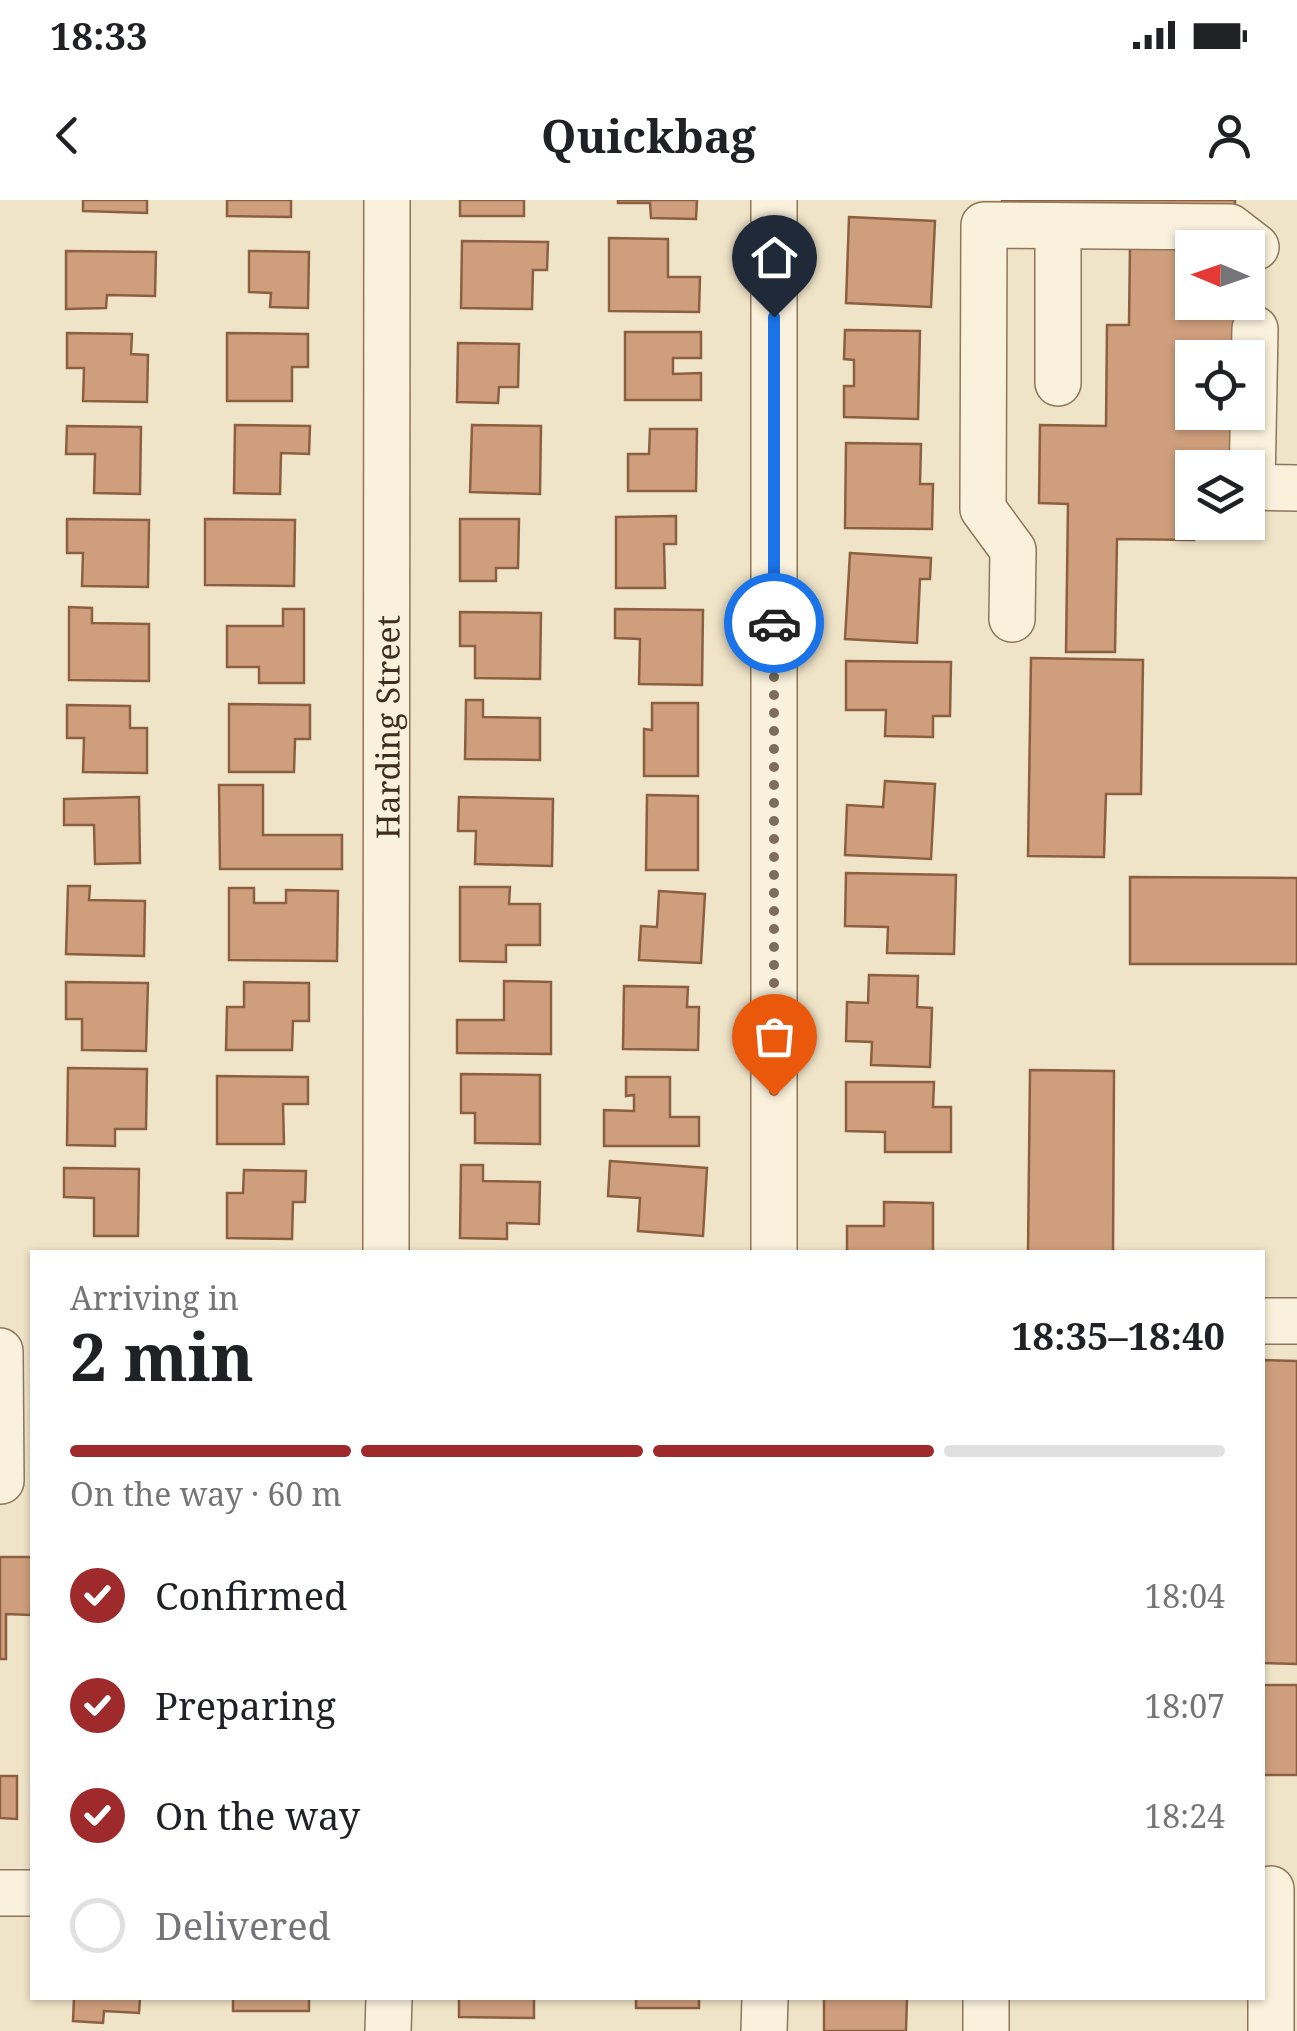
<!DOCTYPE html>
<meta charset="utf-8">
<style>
body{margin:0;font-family:"Noto Serif",serif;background:#f2f2f2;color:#202124;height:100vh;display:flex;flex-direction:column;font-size:38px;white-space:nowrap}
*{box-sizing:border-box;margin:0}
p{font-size:32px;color:#757577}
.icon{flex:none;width:55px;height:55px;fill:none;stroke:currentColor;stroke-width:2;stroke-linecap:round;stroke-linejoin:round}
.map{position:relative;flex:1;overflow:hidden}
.drawer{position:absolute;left:30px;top:1050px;width:1235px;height:750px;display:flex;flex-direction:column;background:#fff;border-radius:0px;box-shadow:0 2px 8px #0004}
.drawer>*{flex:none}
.needle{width:65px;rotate:272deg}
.fabs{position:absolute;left:1175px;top:30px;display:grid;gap:20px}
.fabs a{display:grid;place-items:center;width:90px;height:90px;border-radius:0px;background:#fff;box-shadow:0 2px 8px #0004;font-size:50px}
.pin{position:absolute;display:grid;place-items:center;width:85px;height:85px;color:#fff;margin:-102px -42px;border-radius:50% 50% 50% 0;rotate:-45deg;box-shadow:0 0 10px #0007}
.pin .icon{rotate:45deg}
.courier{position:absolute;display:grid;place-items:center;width:100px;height:100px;margin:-50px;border:8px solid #1a73e8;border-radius:50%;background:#fff;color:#222;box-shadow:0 2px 12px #0007}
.headline em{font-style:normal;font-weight:700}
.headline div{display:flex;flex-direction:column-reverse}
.headline{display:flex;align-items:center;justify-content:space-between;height:170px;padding:0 40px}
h1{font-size:65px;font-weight:700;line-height:75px}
.bar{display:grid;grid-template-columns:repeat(4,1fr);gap:15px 10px;align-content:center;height:120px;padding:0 40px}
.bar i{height:12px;border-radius:8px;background:#e0e0e0}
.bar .active{background:#9e2a2b}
.bar p{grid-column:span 4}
ol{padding:0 40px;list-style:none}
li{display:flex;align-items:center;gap:30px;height:110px}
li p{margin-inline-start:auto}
li .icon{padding:10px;border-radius:50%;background:#9e2a2b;color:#fff;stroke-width:4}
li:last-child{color:#757577}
li i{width:55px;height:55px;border:5px solid #e0e0e0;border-radius:50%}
.status{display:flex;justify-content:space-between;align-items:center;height:70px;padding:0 50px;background:#fff;direction:ltr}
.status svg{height:28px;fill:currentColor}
header{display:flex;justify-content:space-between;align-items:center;height:130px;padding:0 40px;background:#fff;font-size:45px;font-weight:700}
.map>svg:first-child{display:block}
</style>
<div class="status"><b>18:33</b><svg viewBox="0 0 49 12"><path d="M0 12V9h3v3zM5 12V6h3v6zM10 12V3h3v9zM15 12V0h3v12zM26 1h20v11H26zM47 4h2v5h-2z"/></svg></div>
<header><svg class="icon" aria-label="back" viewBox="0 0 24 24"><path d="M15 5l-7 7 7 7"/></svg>Quickbag<svg class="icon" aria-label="person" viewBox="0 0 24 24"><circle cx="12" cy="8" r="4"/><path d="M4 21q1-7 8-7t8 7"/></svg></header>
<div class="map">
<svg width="1297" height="1831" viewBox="0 0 1297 1831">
<rect width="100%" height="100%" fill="#f0e4c8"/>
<g fill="#cf9f7d" stroke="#8d5f41" stroke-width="2.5">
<polygon points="83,0 147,0 147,13 83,11"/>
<polygon points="227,0 291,0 291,17 227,16"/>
<rect x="460" y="0" width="64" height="16"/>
<polygon points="618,0 697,0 696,19 651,18 650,3 618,3"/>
<polygon points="1002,0 1235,0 1235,5 1002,3"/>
<polygon points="849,17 935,21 931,107 846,103"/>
<polygon points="609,38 668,39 668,77 700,77 699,112 609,111"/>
<polygon points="462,41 548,42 547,70 533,70 532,109 461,108"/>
<polygon points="1130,47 1192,48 1192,102 1236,102 1235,158 1192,158 1192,212 1235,212 1234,268 1192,268 1194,340 1117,339 1115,452 1066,452 1068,304 1039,303 1040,225 1106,226 1107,125 1129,125"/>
<polygon points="66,51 156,52 155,96 107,95 106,108 66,109"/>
<polygon points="249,51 309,52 308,108 270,107 271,93 249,92"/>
<polygon points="845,130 920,131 918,219 844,217 844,186 854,186 854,160 844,159"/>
<polygon points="625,132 701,132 701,158 673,158 673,174 701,173 701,200 625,200"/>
<polygon points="67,133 132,134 131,154 148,155 147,202 83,201 84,168 67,168"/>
<polygon points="227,133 308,134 308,167 292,167 292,201 227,201"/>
<polygon points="458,143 519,144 518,187 499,187 498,203 457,202"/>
<polygon points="235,225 310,226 309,254 281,253 280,294 234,293"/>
<polygon points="472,225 541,226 540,294 470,292"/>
<polygon points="67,226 141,227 140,294 94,293 95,254 66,254"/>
<polygon points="650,229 697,229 696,291 628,291 628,254 649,254"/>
<polygon points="846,243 921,244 920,284 933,284 932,329 845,328"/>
<polygon points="676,316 676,344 664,344 665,388 616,388 616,317"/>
<polygon points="67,319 149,320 148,387 82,386 83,353 67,353"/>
<polygon points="205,319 295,320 294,386 205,385"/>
<polygon points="460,319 519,319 518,368 496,368 496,381 460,381"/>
<polygon points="850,353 931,358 930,379 920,379 917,443 845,439"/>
<polygon points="69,407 92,408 92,423 149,424 149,481 69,480"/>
<polygon points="283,409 304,409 304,483 259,483 259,467 227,467 227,426 283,426"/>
<polygon points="615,409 703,410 702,485 639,484 640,439 615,438"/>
<polygon points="460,412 541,413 540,479 475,478 475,446 460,446"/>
<polygon points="1031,458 1143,460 1141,594 1106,594 1104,657 1028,656"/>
<polygon points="846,461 951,462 950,516 933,516 933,537 885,536 886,510 846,510"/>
<polygon points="466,500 483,500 483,517 540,518 540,560 465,559"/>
<polygon points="652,503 698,503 698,576 644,576 644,529 652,530"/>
<polygon points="229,504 310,505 310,539 295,539 294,572 229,572"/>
<polygon points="67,505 130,506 130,528 147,528 147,573 83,572 84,538 67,538"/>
<polygon points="885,581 935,584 931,659 845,655 847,605 883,607"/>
<polygon points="219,585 263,585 263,635 342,635 342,669 220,669"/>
<polygon points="647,595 698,596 698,670 646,670"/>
<polygon points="139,597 140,663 95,664 94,625 64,625 64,599"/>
<polygon points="459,597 553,599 552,666 475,664 476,631 458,631"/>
<polygon points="846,673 956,675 954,754 887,753 888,727 845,726"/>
<polygon points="1130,677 1297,678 1297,764 1130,764"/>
<polygon points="68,686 90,686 89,700 145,701 144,756 66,754"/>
<polygon points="460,687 510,687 509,704 540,704 540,745 506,745 506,762 460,761"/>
<polygon points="229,688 254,688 254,703 286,703 286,690 338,691 337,761 229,760"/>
<polygon points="659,691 705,694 701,763 639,760 641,726 657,727"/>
<polygon points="869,775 918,776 917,807 932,808 930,867 871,865 872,842 846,841 847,802 868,803"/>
<polygon points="504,781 551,782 551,854 457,853 457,820 504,820"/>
<polygon points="66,782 148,783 146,851 82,850 82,819 66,819"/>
<polygon points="244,782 309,783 309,821 293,821 292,850 226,850 227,807 244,807"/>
<polygon points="624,786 688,787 687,807 699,807 698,850 623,849"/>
<polygon points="68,868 147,869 146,929 115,929 115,946 67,945"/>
<polygon points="1030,870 1114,871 1113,1052 1028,1052"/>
<polygon points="461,874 540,875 540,944 475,943 475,913 461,913"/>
<polygon points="217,876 308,877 308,904 283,904 284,944 217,944"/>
<polygon points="626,877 670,877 670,917 699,917 699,946 604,946 604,910 634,911 634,895 626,896"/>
<polygon points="846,882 934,882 933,907 951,907 951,952 885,952 885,932 846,931"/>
<polygon points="610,961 707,968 703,1036 638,1031 640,998 608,996"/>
<polygon points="461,965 483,965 483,981 540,982 539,1024 507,1023 507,1039 460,1038"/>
<polygon points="64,968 139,969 138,1036 94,1036 94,998 64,997"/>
<polygon points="244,970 306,971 305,1002 293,1002 292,1039 227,1038 227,993 243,993"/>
<polygon points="884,1002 933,1003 933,1052 847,1052 847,1026 884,1026"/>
<polygon points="1262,1160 1297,1161 1297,1464 1262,1463"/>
<polygon points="0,1357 32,1357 31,1415 6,1414 6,1459 0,1459"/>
<rect x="1262" y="1485" width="35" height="90"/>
<polygon points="0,1576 17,1576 17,1619 0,1618"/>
<polygon points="74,1798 140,1798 139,1813 104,1811 103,1823 73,1821"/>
<rect x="233" y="1798" width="76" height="13"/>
<polygon points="459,1798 534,1798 534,1818 459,1817"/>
<rect x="636" y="1798" width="63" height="10"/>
<polygon points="824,1798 907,1798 906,1831 824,1831"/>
</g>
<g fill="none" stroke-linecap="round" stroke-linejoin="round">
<defs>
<g id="minor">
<polyline points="774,0 774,1052"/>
<polyline points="1255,129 1252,287 1297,288"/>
<polyline points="1058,183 1058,26"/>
<polyline points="1012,419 1013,350 983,309 984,25 1230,27 1256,47"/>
<path id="s1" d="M386 1052 387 0"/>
<polyline points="1262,1121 1297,1121"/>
<polyline points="0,1151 1,1281"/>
<polyline points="1271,1689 1271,1831"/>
<polyline points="0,1693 32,1693"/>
<polyline points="388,1831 389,1798"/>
<polyline points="764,1831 765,1798"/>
<polyline points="986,1831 986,1798"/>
</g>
</defs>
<use href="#minor" stroke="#8d765c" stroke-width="48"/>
<use href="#minor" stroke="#faf1dc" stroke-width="45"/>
</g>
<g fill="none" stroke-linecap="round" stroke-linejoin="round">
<polyline stroke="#7c6e5b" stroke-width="10" stroke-dasharray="0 18" points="774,423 774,896"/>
<polyline stroke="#1a73e8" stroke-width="12" points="774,117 774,423"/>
</g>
<g text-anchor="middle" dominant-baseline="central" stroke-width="8" stroke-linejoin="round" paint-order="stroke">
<g font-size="32" fill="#3d2e20" stroke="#f7eed8">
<text stroke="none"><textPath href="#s1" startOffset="525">Harding Street</textPath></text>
</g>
</g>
</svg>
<div class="fabs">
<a><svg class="needle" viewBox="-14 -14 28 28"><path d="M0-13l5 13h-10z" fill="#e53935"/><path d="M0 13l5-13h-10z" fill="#757577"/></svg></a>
<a><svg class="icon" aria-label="locate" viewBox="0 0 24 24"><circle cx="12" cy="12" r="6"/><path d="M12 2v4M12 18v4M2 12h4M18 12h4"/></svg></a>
<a><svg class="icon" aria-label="layers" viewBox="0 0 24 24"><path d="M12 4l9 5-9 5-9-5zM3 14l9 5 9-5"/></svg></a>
</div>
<div class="pin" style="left:774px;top:896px;background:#ea580c"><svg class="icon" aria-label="bag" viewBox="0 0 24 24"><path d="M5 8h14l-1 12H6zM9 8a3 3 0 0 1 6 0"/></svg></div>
<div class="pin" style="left:774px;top:117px;background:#1f2937"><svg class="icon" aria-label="home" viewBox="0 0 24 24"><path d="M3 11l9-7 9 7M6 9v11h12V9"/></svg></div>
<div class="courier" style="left:774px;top:423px"><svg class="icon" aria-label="car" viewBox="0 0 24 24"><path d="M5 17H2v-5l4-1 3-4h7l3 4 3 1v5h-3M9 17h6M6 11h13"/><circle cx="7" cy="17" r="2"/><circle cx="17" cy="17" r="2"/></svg></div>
<section class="drawer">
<div class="headline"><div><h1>2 min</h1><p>Arriving in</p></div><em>18:35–18:40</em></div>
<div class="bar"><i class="active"></i><i class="active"></i><i class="active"></i><i></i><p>On the way · 60 m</p></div>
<ol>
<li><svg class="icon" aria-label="check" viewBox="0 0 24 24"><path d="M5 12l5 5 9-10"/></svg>Confirmed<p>18:04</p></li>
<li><svg class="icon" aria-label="check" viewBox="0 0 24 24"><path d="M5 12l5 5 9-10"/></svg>Preparing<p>18:07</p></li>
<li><svg class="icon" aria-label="check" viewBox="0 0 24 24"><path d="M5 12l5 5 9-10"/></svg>On the way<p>18:24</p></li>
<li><i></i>Delivered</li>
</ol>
</section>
</div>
